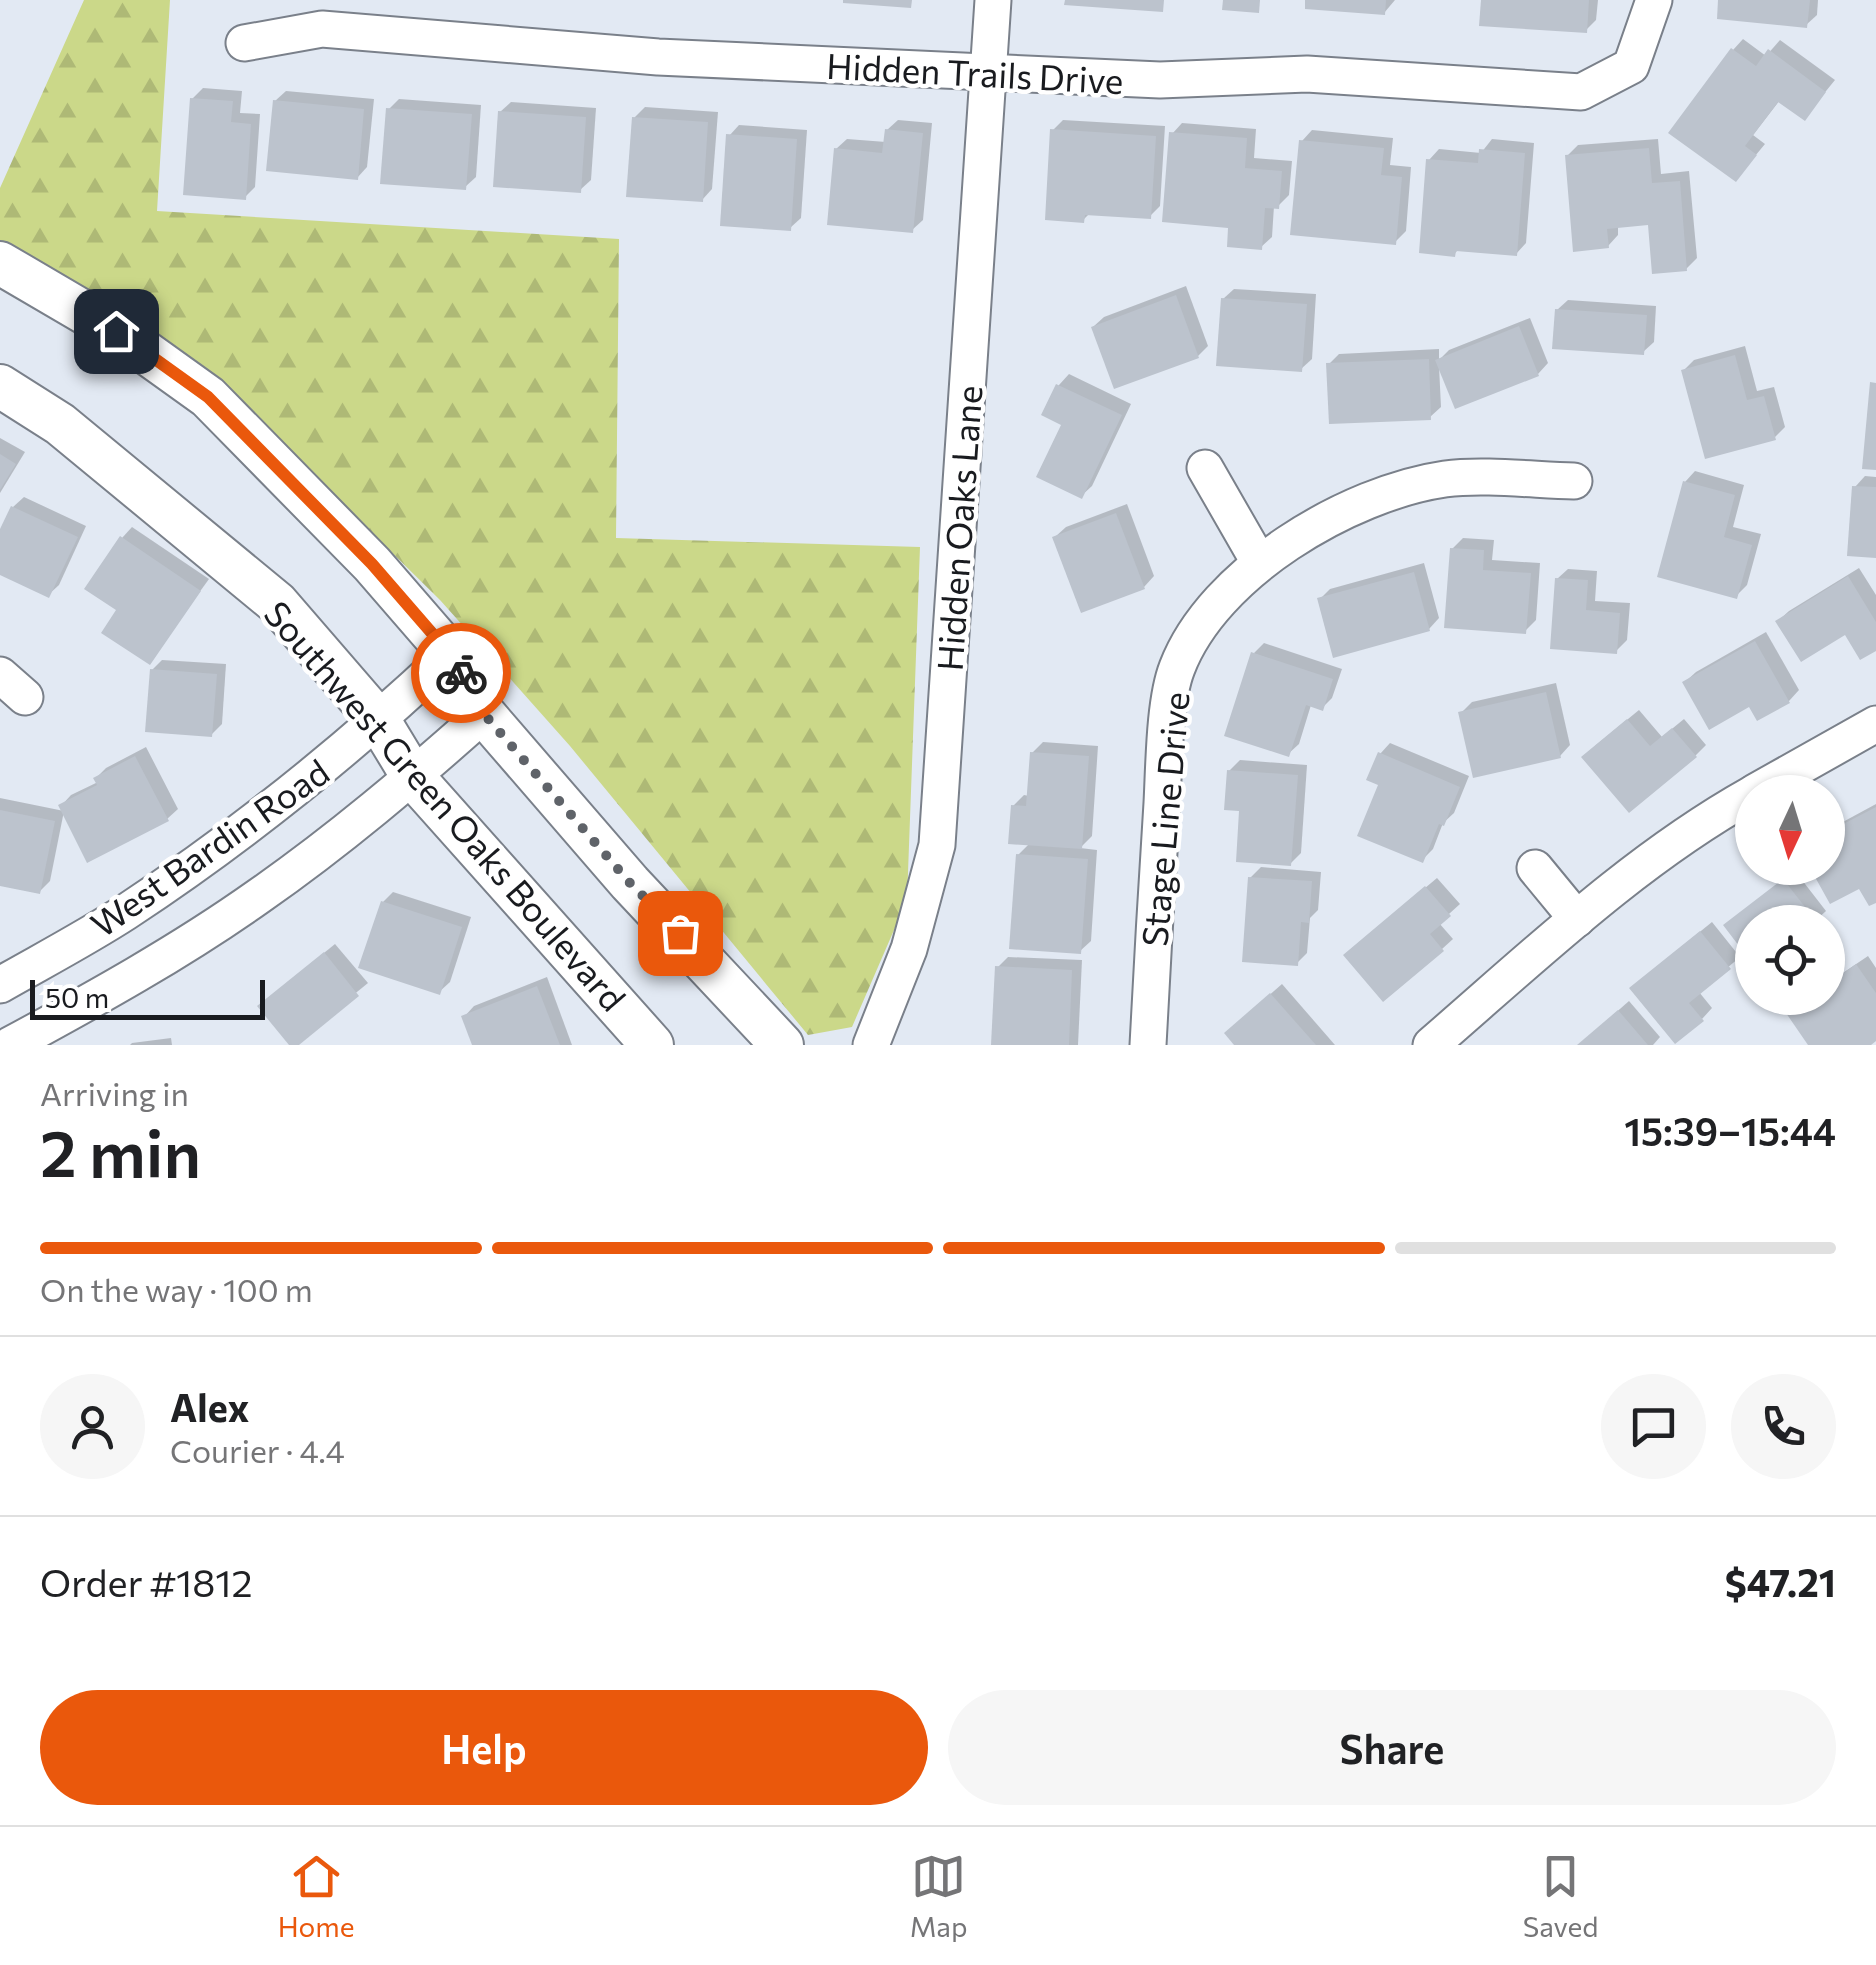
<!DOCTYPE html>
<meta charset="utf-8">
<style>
body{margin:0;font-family:Commissioner,sans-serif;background:#f6f6f6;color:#202124;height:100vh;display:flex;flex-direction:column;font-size:38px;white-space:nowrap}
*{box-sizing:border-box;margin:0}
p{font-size:32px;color:#757577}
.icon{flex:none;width:55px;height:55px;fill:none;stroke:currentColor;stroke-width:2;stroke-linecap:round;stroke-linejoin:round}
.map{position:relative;height:1045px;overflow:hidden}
.drawer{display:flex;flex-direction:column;background:#fff;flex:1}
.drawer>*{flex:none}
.needle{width:65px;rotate:184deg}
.controls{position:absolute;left:1735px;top:775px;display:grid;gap:20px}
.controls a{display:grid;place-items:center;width:110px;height:110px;border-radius:50%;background:#fff;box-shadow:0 2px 8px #0004;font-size:50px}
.scale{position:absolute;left:30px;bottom:25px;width:235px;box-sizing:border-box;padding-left:10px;border:5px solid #191b1f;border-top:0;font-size:28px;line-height:35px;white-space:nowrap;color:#191b1f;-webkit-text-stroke:8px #fff;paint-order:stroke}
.pin{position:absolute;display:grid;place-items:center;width:85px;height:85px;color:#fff;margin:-42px;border-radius:20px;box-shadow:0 5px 15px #0006}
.courier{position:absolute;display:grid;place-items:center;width:100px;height:100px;margin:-50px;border:8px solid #ea580c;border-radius:50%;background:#fff;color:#222;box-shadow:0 2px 12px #0007}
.overview em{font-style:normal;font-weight:600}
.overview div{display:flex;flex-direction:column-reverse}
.overview{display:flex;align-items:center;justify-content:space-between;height:170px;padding:0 40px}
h1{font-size:65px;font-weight:600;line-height:75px}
.bar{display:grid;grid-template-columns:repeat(4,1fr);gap:15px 10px;align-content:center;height:120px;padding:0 40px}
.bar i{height:12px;border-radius:8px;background:#e0e0e0}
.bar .on{background:#ea580c}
.bar p{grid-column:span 4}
.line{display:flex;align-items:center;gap:25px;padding:0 40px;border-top:2px solid #e0e0e0}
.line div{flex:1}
.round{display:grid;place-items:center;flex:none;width:105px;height:105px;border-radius:52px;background:#f6f6f6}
.action{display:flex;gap:20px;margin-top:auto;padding:20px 40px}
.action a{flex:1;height:115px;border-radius:60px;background:#ea580c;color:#fff;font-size:40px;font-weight:600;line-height:115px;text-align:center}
.action a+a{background:#f6f6f6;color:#202124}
.tabs{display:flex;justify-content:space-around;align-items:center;height:140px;border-top:2px solid #e0e0e0;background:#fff;font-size:28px;color:#757577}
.tabs a{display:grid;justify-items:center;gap:5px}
.tabs .on{color:#ea580c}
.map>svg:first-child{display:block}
</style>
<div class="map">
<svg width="1876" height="1045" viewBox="0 0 1876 1045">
<defs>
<pattern id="forest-firs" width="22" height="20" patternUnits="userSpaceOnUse" patternTransform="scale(2.5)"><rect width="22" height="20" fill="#cbd889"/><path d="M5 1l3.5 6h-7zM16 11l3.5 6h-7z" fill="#aeb976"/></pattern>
</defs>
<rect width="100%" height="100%" fill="#e2e9f3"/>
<polygon fill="url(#forest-firs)" points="84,0 170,0 157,211 619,239 616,538 920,547 907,900 852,1027 808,1035 570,746 440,600 221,384 0,240 0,188"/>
<g fill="#0003">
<polygon points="1308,0 1395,0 1384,13"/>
<polygon points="1483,0 1598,0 1596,20 1586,30"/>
<polygon points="1721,0 1818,0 1817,15 1806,25"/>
<polygon points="1743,39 1766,56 1780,40 1835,80 1804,118 1780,100 1753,135 1765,144 1736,179 1733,50"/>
<polygon points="203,88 242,91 240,113 260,114 255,187 245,197 192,99"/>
<polygon points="286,91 374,99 367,167 357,178 275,101"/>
<polygon points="399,99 481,105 476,177 465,187 388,110"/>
<polygon points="511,102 596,108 591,180 580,190 500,112"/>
<polygon points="645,107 718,112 712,189 702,200 634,118"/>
<polygon points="898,120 932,123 923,220 912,230 836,149 847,139 886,142 887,130"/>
<polygon points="1063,120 1165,126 1160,206 1150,216 1090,213 1083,220 1053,130"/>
<polygon points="1182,123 1256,129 1254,158 1292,161 1289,195 1278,206 1274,206 1272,237 1261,247 1231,225 1172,134"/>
<polygon points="739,125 807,130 801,218 790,228 729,136"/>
<polygon points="1312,130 1393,138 1390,165 1411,167 1406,231 1395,242 1302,141"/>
<polygon points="1492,139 1534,143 1526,243 1516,254 1459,249 1454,254 1429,160 1439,149 1481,153"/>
<polygon points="1658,139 1661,174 1689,171 1697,258 1686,269 1650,223 1618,226 1618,235 1608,246 1567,156 1578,145"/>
<polygon points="1186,286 1208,346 1198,356 1093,327 1104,317"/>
<polygon points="1234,289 1316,294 1312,359 1301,369 1223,299"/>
<polygon points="1568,300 1656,306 1654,342 1643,352 1557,310"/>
<polygon points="1530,318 1548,363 1538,374 1439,366 1441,407 1430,417 1329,364 1339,354 1439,349 1439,360 1449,350"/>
<polygon points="1745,346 1757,391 1774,387 1785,427 1775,437 1683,371 1694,360"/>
<polygon points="1069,374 1131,404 1092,486 1081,496 1064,424 1044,414 1059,385"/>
<polygon points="0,438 25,452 0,493"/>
<polygon points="1695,471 1744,485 1733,527 1761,534 1747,585 1736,596 1685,482"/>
<polygon points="1865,476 1876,477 1876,555 1855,487"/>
<polygon points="24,497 86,526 59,585 48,595 0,573 0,535 13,507"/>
<polygon points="1127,504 1154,576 1144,587 1055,537 1066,527"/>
<polygon points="132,527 209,579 149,662 120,610 122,538"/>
<polygon points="1463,538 1494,540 1492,560 1540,563 1536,620 1525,631 1452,549"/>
<polygon points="1424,563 1439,618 1429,629 1320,599 1330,589"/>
<polygon points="1859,568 1876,595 1876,648 1846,632 1778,621 1789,611"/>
<polygon points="1568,569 1597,571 1595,601 1630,603 1627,640 1616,651 1557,579"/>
<polygon points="1766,632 1799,690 1789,701 1750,703 1685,682 1696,672"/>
<polygon points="1264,643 1342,669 1332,698 1322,708 1311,705 1299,744 1288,754 1254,653"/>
<polygon points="162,660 226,664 222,724 211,735 152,670"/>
<polygon points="1556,683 1570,745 1560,756 1461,713 1472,702"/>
<polygon points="1639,710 1662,737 1684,719 1706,745 1695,756 1595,746"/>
<polygon points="1043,742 1098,746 1092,836 1080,848 1097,850 1091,941 1080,951 1018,855 1030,843 1013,806 1024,795 1029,796 1032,753"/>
<polygon points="1390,743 1469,776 1454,813 1443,823 1433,849 1422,860 1381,784 1380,754"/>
<polygon points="146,747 178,809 167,819 64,811 50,881 39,892 0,884 0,798 64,811 61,806 71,795 98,782 96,778 106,768"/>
<polygon points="1240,760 1307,765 1301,853 1290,864 1242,809 1229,771"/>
<polygon points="1876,804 1876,900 1860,885 1831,901 1813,868 1828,868 1828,830"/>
<polygon points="1261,867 1321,872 1318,910 1310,918 1307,953 1297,963 1250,878"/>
<polygon points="1795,871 1826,911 1814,922 1752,922 1752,959 1727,925"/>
<polygon points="1437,878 1460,904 1439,923 1453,939 1442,949 1357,945"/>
<polygon points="393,892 471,917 450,982 439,992 383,902"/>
<polygon points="1712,922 1740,957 1699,992 1712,1008 1702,1019 1643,978"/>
<polygon points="335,944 368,983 292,1045 271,996"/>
<polygon points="1868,956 1876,968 1876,1038 1866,1045 1811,1045 1789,1013 1807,998 1828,998 1828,983"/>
<polygon points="1008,957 1082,960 1078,1045 994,1045 998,967"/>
<polygon points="547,977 572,1045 475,1045 464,1017 474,1006"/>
<polygon points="1282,984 1335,1045 1237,1045 1237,1023"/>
<polygon points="1629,1001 1660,1037 1653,1045 1579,1045"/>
<polygon points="171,1038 172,1045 130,1045 132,1043"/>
</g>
<g fill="#bcc3cd">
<polygon points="843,0 912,0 911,8 843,3"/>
<polygon points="1065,0 1164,0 1163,12 1064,5"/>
<polygon points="1223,0 1260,0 1259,13 1222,10"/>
<polygon points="1305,0 1386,0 1385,15 1305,9"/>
<polygon points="1481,0 1589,0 1587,33 1479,26"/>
<polygon points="1718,0 1810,0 1807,28 1717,19"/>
<polygon points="1731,48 1756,66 1768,49 1826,92 1805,121 1778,102 1745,146 1757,155 1736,182 1668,133"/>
<polygon points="190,98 233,101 231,122 251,124 246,200 183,195"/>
<polygon points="273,100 364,109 358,180 266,171"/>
<polygon points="386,108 472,114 466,190 380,184"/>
<polygon points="498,111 586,117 581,193 493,187"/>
<polygon points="632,117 708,122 703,202 626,197"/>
<polygon points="885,129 923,133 913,233 827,225 834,148 882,153"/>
<polygon points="1050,129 1156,136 1151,219 1085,215 1084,223 1045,220"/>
<polygon points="1169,132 1247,138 1245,168 1282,171 1279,209 1265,208 1262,250 1227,247 1228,228 1162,222"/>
<polygon points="726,134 797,139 791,231 720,226"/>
<polygon points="1299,140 1384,148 1381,175 1402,177 1396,245 1290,235"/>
<polygon points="1649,148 1652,183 1680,181 1687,271 1652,274 1648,225 1607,229 1609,248 1573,252 1565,155"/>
<polygon points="1479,149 1525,153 1517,256 1456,251 1455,257 1419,253 1426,159 1478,163"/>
<polygon points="1176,295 1199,358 1114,389 1091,327"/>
<polygon points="1221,298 1307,304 1302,372 1216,366"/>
<polygon points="1555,309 1647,315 1644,355 1552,349"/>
<polygon points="1519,326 1539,376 1455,409 1435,360"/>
<polygon points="1735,355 1747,400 1764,396 1776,440 1705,459 1681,370"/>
<polygon points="1429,359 1431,420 1329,424 1326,363"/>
<polygon points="1870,382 1876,383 1876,470 1862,469"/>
<polygon points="1056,384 1122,415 1082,499 1036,477 1061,425 1041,415"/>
<polygon points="0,454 16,464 0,490"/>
<polygon points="1683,481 1735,495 1724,537 1752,545 1737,599 1657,577"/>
<polygon points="1852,486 1876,487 1876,558 1847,556"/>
<polygon points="11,506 78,537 49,598 0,575 0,529"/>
<polygon points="1116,513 1145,589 1081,613 1052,537"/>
<polygon points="120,536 201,591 150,665 101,633 116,610 84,589"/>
<polygon points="1450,548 1484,550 1483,570 1531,573 1526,634 1444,628"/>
<polygon points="1414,572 1430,631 1333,658 1317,598"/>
<polygon points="1848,576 1876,622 1876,651 1860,660 1845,635 1801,662 1775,621"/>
<polygon points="1555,578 1588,580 1586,610 1620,613 1617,654 1550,649"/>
<polygon points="1755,641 1790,703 1757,721 1749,707 1709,730 1682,682"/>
<polygon points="1251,652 1333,679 1323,711 1306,705 1289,757 1224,736"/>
<polygon points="150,669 217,674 212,737 145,732"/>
<polygon points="1546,692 1561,758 1473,778 1458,712"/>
<polygon points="1627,719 1650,746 1672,728 1697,757 1629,813 1581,757"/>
<polygon points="1030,752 1089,756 1082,849 1008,844 1011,805 1026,806"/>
<polygon points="1378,752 1460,787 1444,826 1439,824 1423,863 1357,836 1378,785 1366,780"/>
<polygon points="135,756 169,821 87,863 58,805 97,785 93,778"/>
<polygon points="1227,770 1298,775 1291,866 1236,862 1239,811 1224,810"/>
<polygon points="1876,807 1876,903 1869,906 1859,889 1830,904 1810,868 1828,868 1828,832"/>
<polygon points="0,810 55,821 40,894 0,886"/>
<polygon points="1016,854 1088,859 1081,954 1009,949"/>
<polygon points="1248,877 1312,881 1309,923 1301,922 1298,966 1242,962"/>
<polygon points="1783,879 1817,922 1752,922 1752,963 1723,925"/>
<polygon points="1425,886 1451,916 1430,934 1444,951 1383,1002 1343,955"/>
<polygon points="381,901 462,927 440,995 358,968"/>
<polygon points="1700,931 1731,969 1689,1003 1704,1021 1675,1044 1629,988"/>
<polygon points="324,952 359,996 299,1045 289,1045 257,1006"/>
<polygon points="1856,964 1876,993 1876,1041 1871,1045 1808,1045 1786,1013 1808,998 1828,998 1828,984"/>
<polygon points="995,966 1072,970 1069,1045 991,1045"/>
<polygon points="537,986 560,1045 472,1045 461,1016"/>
<polygon points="1270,993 1316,1045 1234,1045 1224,1033"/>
<polygon points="1618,1010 1648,1045 1577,1045"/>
</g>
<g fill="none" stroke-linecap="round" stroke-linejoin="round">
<defs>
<g id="minor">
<polyline points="244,43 322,29 658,57 1160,80 1307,74 1581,92 1631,66 1654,0"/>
<polyline points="1205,468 1259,562"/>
<polyline points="0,675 25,697"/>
<polyline points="1755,792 1876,724"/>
<polyline points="1535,868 1577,919"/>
<path d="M0 985C42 961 86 938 126 912 243 835 349 749 450 654"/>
<path d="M10 1045C95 999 180 952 259 896 338 841 412 778 484 714"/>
<polyline points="871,1045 909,949 937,845 993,0"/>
<path d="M1148 1045C1152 964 1157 884 1162 803 1164 766 1164 701 1177 668 1213 573 1348 493 1445 479 1483 474 1535 480 1574 481"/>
<path d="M1431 1045C1533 957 1634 860 1752 794"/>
</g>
<g id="major">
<polyline points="0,263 116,331 208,397 372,564 450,654 484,714 502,735 630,883 782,1045"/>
<polyline points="0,386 60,424 277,603 379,721 413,777 652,1045"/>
</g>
</defs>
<use href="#minor" stroke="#7a808a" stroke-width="39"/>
<use href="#major" stroke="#7a808a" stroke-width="46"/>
<use href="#minor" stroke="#fff" stroke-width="35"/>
<use href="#major" stroke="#fff" stroke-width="42"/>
</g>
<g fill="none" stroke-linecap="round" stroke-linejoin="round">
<polyline stroke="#5f6369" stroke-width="10" stroke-dasharray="0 18" points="461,673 484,714 630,883 680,933"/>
<polyline stroke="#ea580c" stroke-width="12" points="116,331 208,397 372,564 450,654 461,673"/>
</g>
<g text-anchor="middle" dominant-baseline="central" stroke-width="9" stroke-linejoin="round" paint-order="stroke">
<g font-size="35" fill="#191b1f" stroke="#fff">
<text transform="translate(975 72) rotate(3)">Hidden Trails Drive</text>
<text transform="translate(958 528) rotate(-86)">Hidden Oaks Lane</text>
<text transform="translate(446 805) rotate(49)">Southwest Green Oaks Boulevard</text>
<text transform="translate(1164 819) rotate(-85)">Stage Line Drive</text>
<text transform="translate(209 847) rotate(-35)">West Bardin Road</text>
</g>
</g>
</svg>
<div class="controls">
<a><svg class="needle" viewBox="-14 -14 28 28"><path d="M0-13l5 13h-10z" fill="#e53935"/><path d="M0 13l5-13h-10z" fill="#757577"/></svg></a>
<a><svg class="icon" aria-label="locate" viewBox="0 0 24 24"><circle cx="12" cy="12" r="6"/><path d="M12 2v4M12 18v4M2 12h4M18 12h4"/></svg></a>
</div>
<div class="scale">50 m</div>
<div class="pin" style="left:680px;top:933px;background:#ea580c"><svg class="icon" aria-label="bag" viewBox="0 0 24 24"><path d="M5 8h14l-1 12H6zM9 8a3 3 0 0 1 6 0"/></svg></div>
<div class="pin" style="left:116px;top:331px;background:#1f2937"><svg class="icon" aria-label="home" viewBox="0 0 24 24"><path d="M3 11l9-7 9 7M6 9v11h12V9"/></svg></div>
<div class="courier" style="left:461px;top:673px"><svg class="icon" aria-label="bike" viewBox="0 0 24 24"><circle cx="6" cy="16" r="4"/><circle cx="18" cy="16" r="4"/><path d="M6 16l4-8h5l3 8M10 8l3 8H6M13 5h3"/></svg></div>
</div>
<section class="drawer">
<div class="overview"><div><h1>2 min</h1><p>Arriving in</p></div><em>15:39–15:44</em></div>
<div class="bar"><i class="on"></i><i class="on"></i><i class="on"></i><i></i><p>On the way · 100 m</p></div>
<div class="line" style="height:180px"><a class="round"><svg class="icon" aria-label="person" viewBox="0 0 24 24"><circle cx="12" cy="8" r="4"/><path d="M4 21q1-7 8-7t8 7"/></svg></a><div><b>Alex</b><p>Courier · 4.4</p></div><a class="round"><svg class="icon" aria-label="chat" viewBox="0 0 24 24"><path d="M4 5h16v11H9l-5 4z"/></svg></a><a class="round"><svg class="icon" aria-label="phone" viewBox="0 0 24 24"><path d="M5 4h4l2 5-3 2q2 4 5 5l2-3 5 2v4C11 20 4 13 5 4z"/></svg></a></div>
<div class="line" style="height:130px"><div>Order #1812</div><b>$47.21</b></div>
<div class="action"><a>Help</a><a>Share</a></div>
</section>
<nav class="tabs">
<a class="on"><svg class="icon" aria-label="home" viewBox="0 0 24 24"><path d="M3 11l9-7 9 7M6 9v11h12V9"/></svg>Home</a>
<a><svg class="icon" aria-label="map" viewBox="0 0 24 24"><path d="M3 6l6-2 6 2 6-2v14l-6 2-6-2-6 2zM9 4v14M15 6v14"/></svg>Map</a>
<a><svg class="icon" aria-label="saved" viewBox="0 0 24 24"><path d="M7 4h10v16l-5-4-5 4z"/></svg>Saved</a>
</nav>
